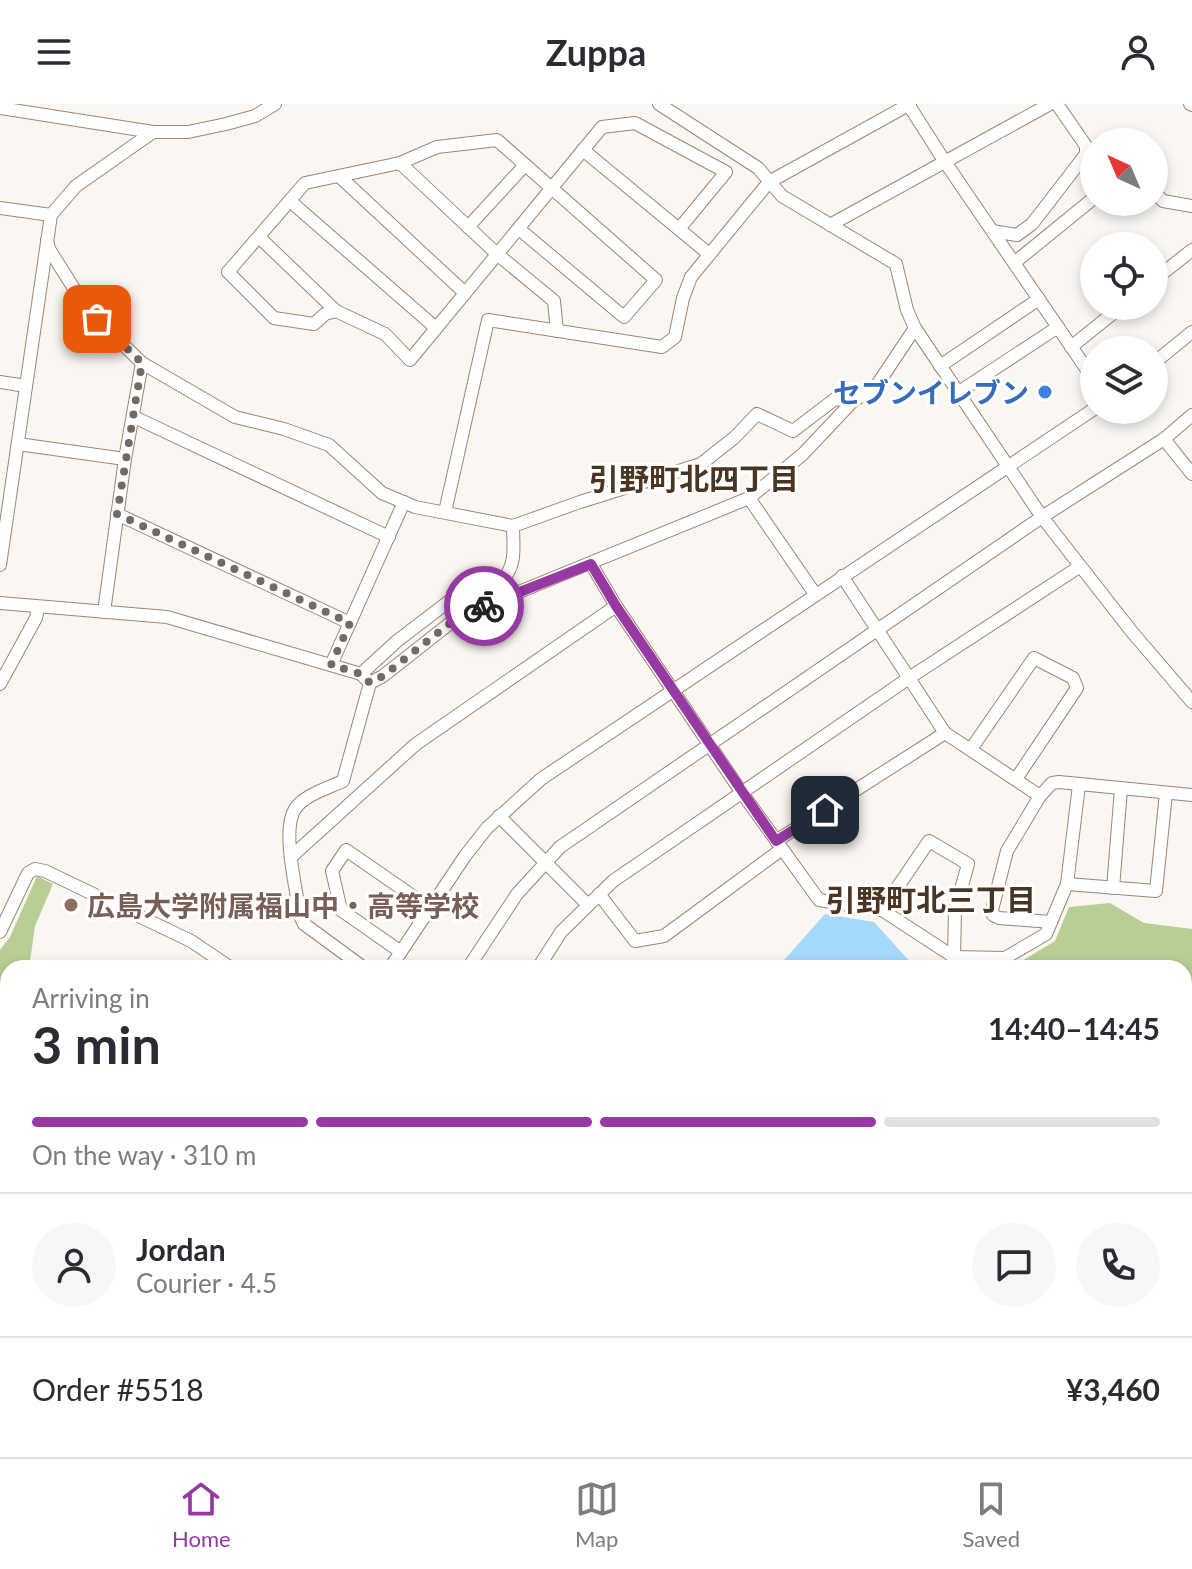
<!DOCTYPE html>
<meta charset="utf-8">
<style>
body{margin:0;font-family:Lato,"Noto Sans JP",sans-serif;background:#f7f7f7;color:#2b2b33;height:100vh;display:flex;flex-direction:column;font-size:30px;white-space:nowrap}
*{box-sizing:border-box;margin:0}
p{font-size:26px;color:#7c7c81}
.icon{flex:none;width:44px;height:44px;fill:none;stroke:currentColor;stroke-width:2;stroke-linecap:round;stroke-linejoin:round}
.map{position:relative;flex:1;overflow:hidden}
.side{position:absolute;left:0px;top:856px;width:1192px;height:498px;display:flex;flex-direction:column;background:#fff;border-radius:24px 24px 0 0;box-shadow:0 4px 12px #0003}
.side>*{flex:none}
.needle{width:52px;rotate:316deg}
.controls{position:absolute;left:1080px;top:24px;display:grid;gap:16px}
.controls a{display:grid;place-items:center;width:88px;height:88px;border-radius:50%;background:#fff;box-shadow:0 4px 12px #0003;font-size:40px}
.pin{position:absolute;display:grid;place-items:center;width:68px;height:68px;color:#fff;margin:-34px;border-radius:16px;box-shadow:0 4px 12px #0006}
.courier{position:absolute;display:grid;place-items:center;width:80px;height:80px;margin:-40px;border:6px solid #9639a2;border-radius:50%;background:#fff;color:#222;box-shadow:0 2px 10px #0007}
.overview em{font-style:normal;font-weight:700}
.overview div{display:flex;flex-direction:column-reverse}
.overview{display:flex;align-items:center;justify-content:space-between;height:136px;padding:0 32px}
h1{font-size:52px;font-weight:700;line-height:60px}
.bar{display:grid;grid-template-columns:repeat(4,1fr);gap:12px 8px;align-content:center;height:96px;padding:0 32px}
.bar i{height:10px;border-radius:6px;background:#e1e1e2}
.bar .active{background:#9639a2}
.bar p{grid-column:span 4}
.line{display:flex;align-items:center;gap:20px;padding:0 32px;border-top:2px solid #e1e1e2}
.line div{flex:1}
.round{display:grid;place-items:center;flex:none;width:84px;height:84px;border-radius:42px;background:#f7f7f7}
header{display:flex;justify-content:space-between;align-items:center;height:104px;padding:0 32px;background:#fff;font-size:36px;font-weight:700}
.dock{display:flex;justify-content:space-around;align-items:center;height:112px;border-top:2px solid #e1e1e2;background:#fff;font-size:22px;color:#7c7c81}
.dock a{display:grid;justify-items:center;gap:4px}
.dock .active{color:#9639a2}
.map>svg:first-child{display:block}
</style>
<header><svg class="icon" aria-label="menu" viewBox="0 0 24 24"><path d="M4 6h16M4 12h16M4 18h16"/></svg>Zuppa<svg class="icon" aria-label="person" viewBox="0 0 24 24"><circle cx="12" cy="8" r="4"/><path d="M4 21q1-7 8-7t8 7"/></svg></header>
<div class="map">
<svg width="1192" height="1353" viewBox="0 0 1192 1353">
<rect width="100%" height="100%" fill="#fbf6f1"/>
<g fill="#b7ce95">
<polygon points="37,772 53,780 35,822 29,864 8,864 8,967 0,976 0,846 10,833"/>
<polygon points="1110,799 1144,819 1192,825 1192,1024 1184,1030 1184,864 971,864 1010,864 1055,837 1069,803"/>
<polygon points="0,1008 8,1011 8,1200 0,1195"/>
<polygon points="0,1209 8,1215 8,1296 0,1308"/>
</g>
<polygon fill="#a5d9f9" points="825,810 874,818 913,861 913,864 777,864"/>
<g fill="none" stroke-linecap="round" stroke-linejoin="round">
<defs>
<g id="minor">
<polyline points="659,0 758,64 782,92 896,160 907,206 915,224 1042,413 1132,528 1192,598"/>
<polyline points="908,0 945,58 1094,276"/>
<polyline points="1190,0 1192,1"/>
<polyline points="0,4 153,28"/>
<polyline points="583,46 709,150"/>
<polyline points="400,59 497,150 554,197 557,227"/>
<polyline points="339,72 465,189"/>
<polyline points="1154,88 1163,97 1192,102"/>
<polyline points="290,97 436,224"/>
<polyline points="0,104 51,111"/>
<polyline points="830,121 1050,0"/>
<polyline points="468,123 525,61"/>
<polyline points="992,127 1017,131 1032,120 1086,50 1086,42 1057,0"/>
<polyline points="259,133 336,207 385,230 410,256 602,23 635,19 726,68 679,125"/>
<polyline points="47,136 49,145 80,194 97,215 142,259 235,313 284,325 329,341 382,389 415,403 513,422 580,398 701,360 735,333 757,310 793,327 835,295 853,297"/>
<polyline points="1014,159 1094,94"/>
<polyline points="1154,176 1192,146"/>
<polyline points="336,207 325,210 314,220 274,214 228,168 305,79 400,59 437,43 497,36 656,176 624,213 519,125"/>
<polyline points="1071,243 1122,202"/>
<polyline points="1154,259 1192,228"/>
<polyline points="940,262 1039,195"/>
<polyline points="0,278 26,282"/>
<polyline points="959,288 1058,223"/>
<polyline points="134,313 389,433"/>
<polyline points="1164,335 1192,370"/>
<polyline points="18,340 125,355"/>
<polyline points="749,394 815,490"/>
<polyline points="445,408 488,216 662,243 675,233 683,194 691,173 769,78 910,0"/>
<polyline points="117,410 350,519"/>
<polyline points="591,460 616,502 742,689 819,796 882,806 954,853 1005,854 1046,830 1067,780 1079,681"/>
<polyline points="0,461 51,111 76,82 153,28 188,28 226,20 255,12 275,0"/>
<polyline points="842,472 945,629 1040,692 1052,679 1059,678 1192,691"/>
<polyline points="0,499 167,513 361,570 370,579"/>
<polyline points="104,508 125,355 142,259"/>
<polyline points="331,561 404,398"/>
<path d="M361 570 397 537 448 498 503 475C517 461 513 441 513 422"/>
<polyline points="0,580 36,514 38,504"/>
<polyline points="971,645 1034,554 1073,574 1077,584 1016,675"/>
<polyline points="1040,692 1007,747 992,806 993,811 999,814 1051,818"/>
<polyline points="499,712 587,800"/>
<polyline points="776,737 945,629"/>
<polyline points="292,752 416,640 616,502"/>
<polyline points="1067,780 1156,787 1166,689"/>
<polyline points="1113,784 1121,685"/>
<polyline points="599,790 635,837 664,832 782,745"/>
<polyline points="882,806 929,737 968,760 955,807 954,853"/>
<polyline points="0,828 28,769 35,765 45,767 191,837 231,864"/>
<polyline points="401,848 341,806 332,767 346,746 430,804"/>
<path d="M364 864 304 820 300 812C297 787 281 726 295 705 304 691 328 684 343 677L370 579 383 572 458 513 749 394 803 350 853 297 875 284 915 224"/>
<polyline points="390,864 465,752 487,724 541,675 1094,305"/>
<polyline points="468,864 517,790 560,743 1042,413 1164,335 1192,311"/>
<polyline points="538,864 561,828 613,777 909,574 1079,463"/>
<polyline points="1184,1058 1192,1044"/>
<polyline points="1184,1117 1192,1122"/>
<polyline points="1184,1228 1192,1234"/>
<polyline points="1184,1323 1192,1311"/>
<polyline points="1184,1337 1192,1343"/>
<polyline points="120,1346 132,1353"/>
<polyline points="241,1346 252,1353"/>
<polyline points="1030,1346 1040,1353"/>
<polyline points="63,1353 68,1346"/>
<polyline points="187,1353 191,1346"/>
<polyline points="284,1353 289,1346"/>
<polyline points="354,1353 359,1346"/>
<polyline points="425,1353 430,1349 434,1353"/>
<polyline points="588,1353 590,1346"/>
<polyline points="672,1353 674,1346"/>
<polyline points="772,1353 774,1346"/>
<polyline points="1005,1353 1009,1346"/>
<polyline points="1164,1353 1169,1346"/>
</g>
</defs>
<use href="#minor" stroke="#9e8572" stroke-width="14"/>
<use href="#minor" stroke="#fff" stroke-width="12"/>
</g>
<g fill="none" stroke-linecap="round" stroke-linejoin="round">
<polyline stroke="#726a63" stroke-width="8" stroke-dasharray="0 14.4" points="97,215 142,259 117,410 350,519 331,561 361,570 370,579 383,572 458,513 484,502"/>
<polyline stroke="#9639a2" stroke-width="10" points="484,502 591,460 616,502 776,737 825,706"/>
</g>
<circle fill="#3f7fe0" stroke="#fff" stroke-width="3" cx="1045" cy="288" r="8"/>
<circle fill="#8d6e63" stroke="#fff" stroke-width="3" cx="71" cy="801" r="8"/>
<g text-anchor="middle" dominant-baseline="central" stroke-width="6" stroke-linejoin="round" paint-order="stroke">
<g font-size="28" font-weight="bold" fill="#366cbe" stroke="#fff" text-anchor="end">
<text x="1029" y="288">セブンイレブン</text>
</g>
<g font-size="28" font-weight="bold" fill="#785e54" stroke="#fff" text-anchor="start">
<text x="87" y="801">広島大学附属福山中・高等学校</text>
</g>
<g font-size="30" font-weight="bold" fill="#4a3523" stroke="#fff">
<text x="694" y="374">引野町北四丁目</text>
<text x="931" y="795">引野町北三丁目</text>
</g>
</g>
</svg>
<div class="controls">
<a><svg class="needle" viewBox="-14 -14 28 28"><path d="M0-13l5 13h-10z" fill="#e53935"/><path d="M0 13l5-13h-10z" fill="#7c7c81"/></svg></a>
<a><svg class="icon" aria-label="locate" viewBox="0 0 24 24"><circle cx="12" cy="12" r="6"/><path d="M12 2v4M12 18v4M2 12h4M18 12h4"/></svg></a>
<a><svg class="icon" aria-label="layers" viewBox="0 0 24 24"><path d="M12 4l9 5-9 5-9-5zM3 14l9 5 9-5"/></svg></a>
</div>
<div class="pin" style="left:97px;top:215px;background:#ea580c"><svg class="icon" aria-label="bag" viewBox="0 0 24 24"><path d="M5 8h14l-1 12H6zM9 8a3 3 0 0 1 6 0"/></svg></div>
<div class="pin" style="left:825px;top:706px;background:#1f2937"><svg class="icon" aria-label="home" viewBox="0 0 24 24"><path d="M3 11l9-7 9 7M6 9v11h12V9"/></svg></div>
<div class="courier" style="left:484px;top:502px"><svg class="icon" aria-label="bike" viewBox="0 0 24 24"><circle cx="6" cy="16" r="4"/><circle cx="18" cy="16" r="4"/><path d="M6 16l4-8h5l3 8M10 8l3 8H6M13 5h3"/></svg></div>
<section class="side">
<div class="overview"><div><h1>3 min</h1><p>Arriving in</p></div><em>14:40–14:45</em></div>
<div class="bar"><i class="active"></i><i class="active"></i><i class="active"></i><i></i><p>On the way · 310 m</p></div>
<div class="line" style="height:144px"><a class="round"><svg class="icon" aria-label="person" viewBox="0 0 24 24"><circle cx="12" cy="8" r="4"/><path d="M4 21q1-7 8-7t8 7"/></svg></a><div><b>Jordan</b><p>Courier · 4.5</p></div><a class="round"><svg class="icon" aria-label="chat" viewBox="0 0 24 24"><path d="M4 5h16v11H9l-5 4z"/></svg></a><a class="round"><svg class="icon" aria-label="phone" viewBox="0 0 24 24"><path d="M5 4h4l2 5-3 2q2 4 5 5l2-3 5 2v4C11 20 4 13 5 4z"/></svg></a></div>
<div class="line" style="height:104px"><div>Order #5518</div><b>¥3,460</b></div>
</section>
</div>
<nav class="dock">
<a class="active"><svg class="icon" aria-label="home" viewBox="0 0 24 24"><path d="M3 11l9-7 9 7M6 9v11h12V9"/></svg>Home</a>
<a><svg class="icon" aria-label="map" viewBox="0 0 24 24"><path d="M3 6l6-2 6 2 6-2v14l-6 2-6-2-6 2zM9 4v14M15 6v14"/></svg>Map</a>
<a><svg class="icon" aria-label="saved" viewBox="0 0 24 24"><path d="M7 4h10v16l-5-4-5 4z"/></svg>Saved</a>
</nav>
